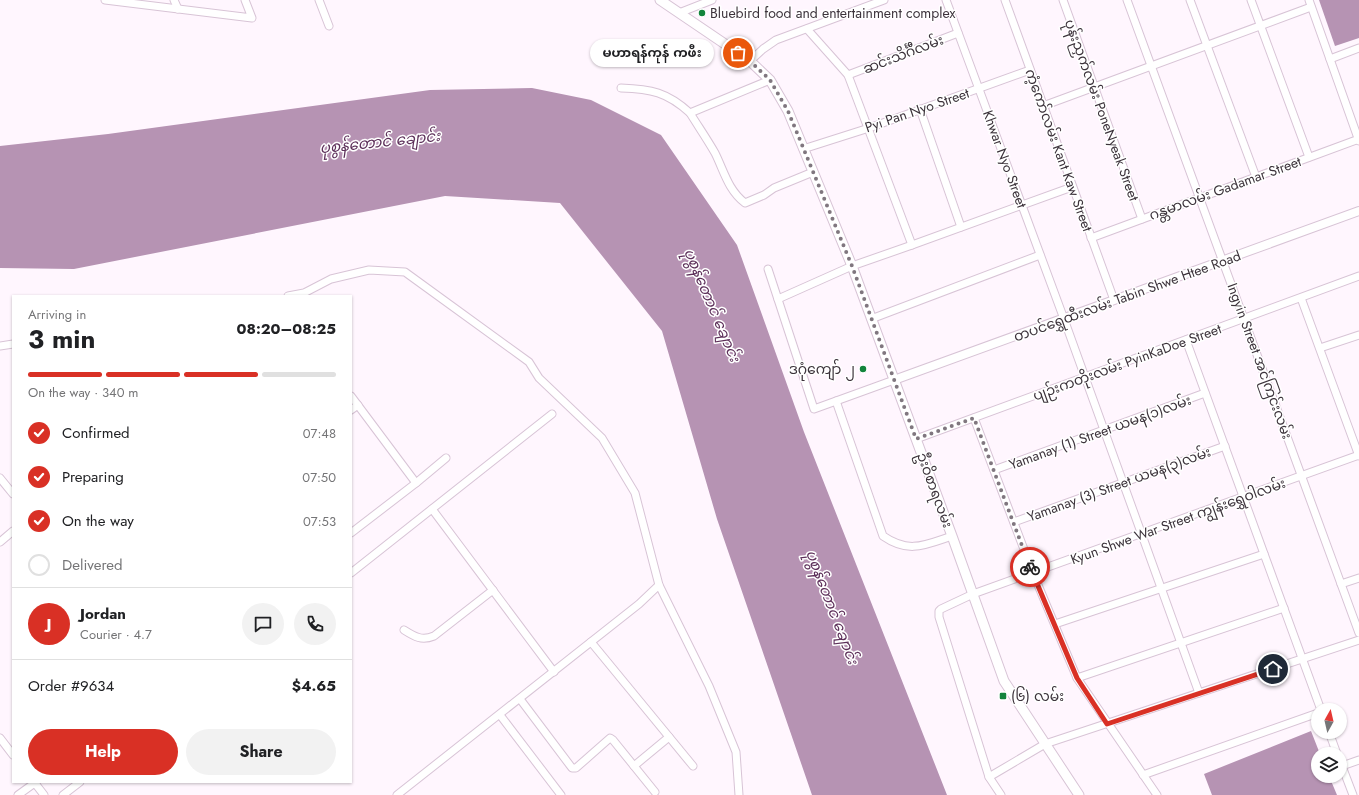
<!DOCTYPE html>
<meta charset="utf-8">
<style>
body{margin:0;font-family:Jost,"Noto Sans Myanmar",sans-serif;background:#f2f2f2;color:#202124;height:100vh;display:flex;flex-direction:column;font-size:15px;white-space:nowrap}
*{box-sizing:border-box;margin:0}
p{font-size:13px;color:#757577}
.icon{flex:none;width:22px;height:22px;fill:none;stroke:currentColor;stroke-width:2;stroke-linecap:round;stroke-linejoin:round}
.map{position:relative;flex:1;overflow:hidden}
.details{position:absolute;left:12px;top:295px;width:340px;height:488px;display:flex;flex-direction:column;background:#fff;border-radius:0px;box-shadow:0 1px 3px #0004}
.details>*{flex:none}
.needle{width:26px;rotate:8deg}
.tools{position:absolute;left:1311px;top:703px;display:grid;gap:8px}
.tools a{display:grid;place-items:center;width:36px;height:36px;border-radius:50%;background:#fff;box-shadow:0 1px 3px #0004;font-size:20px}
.pin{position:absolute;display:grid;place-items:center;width:34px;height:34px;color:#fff;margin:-17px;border:2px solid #fff;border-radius:50%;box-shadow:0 1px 4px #0007}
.courier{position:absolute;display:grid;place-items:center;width:40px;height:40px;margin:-20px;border:3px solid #d93025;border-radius:50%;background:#fff;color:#222;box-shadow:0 1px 5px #0007}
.bubble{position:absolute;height:28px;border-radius:14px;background:#fff;box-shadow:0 1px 3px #0004;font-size:13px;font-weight:700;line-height:28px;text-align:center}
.overview em{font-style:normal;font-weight:700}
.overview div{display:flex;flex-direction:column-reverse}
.overview{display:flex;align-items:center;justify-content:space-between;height:68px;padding:0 16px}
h1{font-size:26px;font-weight:700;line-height:30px}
.bar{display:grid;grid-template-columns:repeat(4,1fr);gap:6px 4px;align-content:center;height:48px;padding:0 16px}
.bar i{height:5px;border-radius:3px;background:#e0e0e0}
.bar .current{background:#d93025}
.bar p{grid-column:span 4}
.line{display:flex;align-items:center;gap:10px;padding:0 16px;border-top:1px solid #e0e0e0}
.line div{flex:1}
.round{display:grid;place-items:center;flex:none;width:42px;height:42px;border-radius:21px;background:#f2f2f2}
ol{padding:0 16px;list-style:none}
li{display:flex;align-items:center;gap:12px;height:44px}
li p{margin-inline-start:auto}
li .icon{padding:4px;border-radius:50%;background:#d93025;color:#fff;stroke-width:4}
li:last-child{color:#757577}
li i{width:22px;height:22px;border:2px solid #e0e0e0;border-radius:50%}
.primary-button{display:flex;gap:8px;margin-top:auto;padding:8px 16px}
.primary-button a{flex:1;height:46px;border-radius:24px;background:#d93025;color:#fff;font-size:16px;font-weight:700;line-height:46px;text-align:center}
.primary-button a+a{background:#f2f2f2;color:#202124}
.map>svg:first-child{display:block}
</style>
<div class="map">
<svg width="1359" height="795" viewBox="0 0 1359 795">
<rect width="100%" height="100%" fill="#fff6fe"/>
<g fill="#b693b3">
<polygon points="1319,0 1359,0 1359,38 1335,46"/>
<polygon points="532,88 591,100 661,135 737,245 804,432 947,795 812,795 717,519 662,331 560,203 445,196 74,269 0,268 0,146 108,134 430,90"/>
<polygon points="1311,731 1320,754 1318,754 1318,776 1329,776 1337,795 1212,795 1204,774"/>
</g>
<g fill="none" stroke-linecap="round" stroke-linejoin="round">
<defs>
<g id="minor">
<polyline points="105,0 252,18 245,0"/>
<polyline points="174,0 178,9"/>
<polyline points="319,0 329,26"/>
<polyline points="946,0 1064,319 1199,693"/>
<polyline points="1005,0 1114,300"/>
<polyline points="1063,0 1142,219"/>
<polyline points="1127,0 1359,633"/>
<polyline points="1190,0 1256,177"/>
<polyline points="1251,0 1309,157"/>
<polyline points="1309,0 1359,141"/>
<polyline points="679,13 712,0"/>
<polyline points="807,29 848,75 912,245"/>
<polyline points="1330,59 1359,48"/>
<polyline points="750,61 763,49 776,40 884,0"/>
<polyline points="848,75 958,33"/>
<path d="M770 80 690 113C698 126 707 139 715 153 724 171 728 190 745 203L764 195 774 188 813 172"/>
<path d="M621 88C651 89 667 92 690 113"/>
<polyline points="1043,106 1311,7"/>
<polyline points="920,109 961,227"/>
<polyline points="803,149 869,128 1030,70"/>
<polyline points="1091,238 1359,139"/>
<polyline points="768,269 814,409 894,380"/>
<polyline points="288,296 304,293 331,279 369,270 405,272 529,362 539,378 602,438 635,493 659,585 709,686 736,752 739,795"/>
<polyline points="1301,298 1359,456"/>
<polyline points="778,299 852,266 912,245 1072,187"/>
<polyline points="871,319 1040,255"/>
<polyline points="1186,340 1321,710"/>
<polyline points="0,346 13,344"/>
<polyline points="1320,348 1359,335"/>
<polyline points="351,396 416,483"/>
<path d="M836 401 883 536C909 554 925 545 952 536"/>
<polyline points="351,410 358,405"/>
<polyline points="974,418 1033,573 1077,678 1157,795"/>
<polyline points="916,439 1359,276"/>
<polyline points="994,470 1205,393"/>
<polyline points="0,478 13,494"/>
<polyline points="432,509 554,672"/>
<polyline points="1014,522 1225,446"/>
<polyline points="351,533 416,483 446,458"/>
<polyline points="0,542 13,531"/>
<polyline points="351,573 552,414"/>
<polyline points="1341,584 1359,578"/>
<polyline points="1055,624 1264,554"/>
<path d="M404 630C415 637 422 641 434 636L493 590"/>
<polyline points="591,642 693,766"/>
<polyline points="1077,678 1284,608"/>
<polyline points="520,699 572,768 576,768 610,738 613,740 655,792"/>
<polyline points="500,715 561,795"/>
<polyline points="1329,732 1337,754"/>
<polyline points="0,738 13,755"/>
<polyline points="1340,761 1353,795"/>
<polyline points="634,766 669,737"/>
<polyline points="1342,766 1359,760"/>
<polyline points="1143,775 1318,713"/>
<polyline points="989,777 1045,744 1359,640"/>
<polyline points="34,782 44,795"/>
<polyline points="18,795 36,782"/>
<polyline points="63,795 80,782"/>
<polyline points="397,795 639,604 659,585"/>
<polyline points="1001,795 989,777 939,617 939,611 941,609 973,594 1359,455"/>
</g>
<polyline id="tertiary" points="894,380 1359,211"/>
<polyline id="secondary" points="660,0 750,61 770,80 788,111 852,266 952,536 1004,681 1079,795"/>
</defs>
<use href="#minor" stroke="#d8c4d6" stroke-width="9"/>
<use href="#tertiary" stroke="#d8c4d6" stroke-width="10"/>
<use href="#secondary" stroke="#d8c4d6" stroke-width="11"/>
<use href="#minor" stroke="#fff" stroke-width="7"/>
<use href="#tertiary" stroke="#fff" stroke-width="8"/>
<use href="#secondary" stroke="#fff" stroke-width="9"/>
</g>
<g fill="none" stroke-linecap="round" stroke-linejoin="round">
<polyline stroke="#80777f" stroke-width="4" stroke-dasharray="0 7.2" points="738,53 750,61 770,80 788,111 852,266 916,439 974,418 1030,567"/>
<polyline stroke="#d93025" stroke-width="5" points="1030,567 1077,678 1107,724 1273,669"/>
</g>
<g fill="#12843c" stroke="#fff" stroke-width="1.5">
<circle cx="702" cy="13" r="4"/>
<circle cx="863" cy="369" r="4"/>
<rect x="999" y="692" width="8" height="8" rx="2"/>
</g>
<g text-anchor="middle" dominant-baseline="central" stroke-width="3" stroke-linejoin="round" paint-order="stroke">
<g font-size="14" fill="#3c333b" stroke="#fff" text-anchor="start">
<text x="710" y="13">Bluebird food and entertainment complex</text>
<text x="855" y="369" text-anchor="end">ဒဂုံကျော် ၂</text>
<text x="1011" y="696">(၆) လမ်း</text>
</g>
<g font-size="14" fill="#3c333b" stroke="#fff">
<text transform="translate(903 54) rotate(-21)">ဆင်းသိင်္ဂီလမ်း</text>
<text transform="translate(917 110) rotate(-19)">Pyi Pan Nyo Street</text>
<text transform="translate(1102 110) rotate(70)">ပုန်းညှက်လမ်း PoneNyeak Street</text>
<text transform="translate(1059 150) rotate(70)">ကံ့ကော်လမ်း Kant Kaw Street</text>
<text transform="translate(1005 159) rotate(70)">Khwar Nyo Street</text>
<text transform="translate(1225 188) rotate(-20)">ဂန္တမာလမ်း Gadamar Street</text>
<text transform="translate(1127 296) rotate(-20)">တပင်ရွှေထီးလမ်း Tabin Shwe Htee Road</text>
<text transform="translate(1260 361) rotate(70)">Ingyin Street အင်ကြင်းလမ်း</text>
<text transform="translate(1127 362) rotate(-20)">ပျဉ်းကတိုးလမ်း PyinKaDoe Street</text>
<text transform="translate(1100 432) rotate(-20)">Yamanay (1) Street ယမန(၁)လမ်း</text>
<text transform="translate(1119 484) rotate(-20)">Yamanay (3) Street ယမန(၃)လမ်း</text>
<text transform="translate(935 490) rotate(70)">ဦးဝိစာရလမ်း</text>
<text transform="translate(1178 521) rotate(-20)">Kyun Shwe War Street ကျွန်းရွှေဝါလမ်း</text>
</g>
<g font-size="15" font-style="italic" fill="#5d305a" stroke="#fff">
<text transform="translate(380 142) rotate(-6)">ပုစွန်တောင် ချောင်း</text>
<text transform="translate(712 305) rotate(67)">ပုစွန်တောင် ချောင်း</text>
<text transform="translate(832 607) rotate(69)">ပုစွန်တောင် ချောင်း</text>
</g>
</g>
</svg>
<div class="tools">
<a><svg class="needle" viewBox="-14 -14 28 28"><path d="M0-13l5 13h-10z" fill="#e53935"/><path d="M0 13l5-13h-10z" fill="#757577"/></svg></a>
<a><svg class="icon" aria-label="layers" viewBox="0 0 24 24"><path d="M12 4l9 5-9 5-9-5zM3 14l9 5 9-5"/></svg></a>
</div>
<div class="pin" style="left:738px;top:53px;background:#ea580c"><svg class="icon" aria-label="bag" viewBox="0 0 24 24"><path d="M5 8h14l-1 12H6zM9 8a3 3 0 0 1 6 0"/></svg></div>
<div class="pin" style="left:1273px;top:669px;background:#1f2937"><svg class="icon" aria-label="home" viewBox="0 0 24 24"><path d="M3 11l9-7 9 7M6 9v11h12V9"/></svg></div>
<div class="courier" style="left:1030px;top:567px"><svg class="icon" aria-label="bike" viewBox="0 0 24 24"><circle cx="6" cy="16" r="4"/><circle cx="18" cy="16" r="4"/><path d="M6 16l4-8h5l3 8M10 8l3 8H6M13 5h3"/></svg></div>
<div class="bubble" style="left:590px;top:39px;width:124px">မဟာရန်ကုန် ကဖီး</div>
<section class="details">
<div class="overview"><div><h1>3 min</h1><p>Arriving in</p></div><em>08:20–08:25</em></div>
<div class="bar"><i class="current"></i><i class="current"></i><i class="current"></i><i></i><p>On the way · 340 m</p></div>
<ol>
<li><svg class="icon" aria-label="check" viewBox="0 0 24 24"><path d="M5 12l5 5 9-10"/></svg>Confirmed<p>07:48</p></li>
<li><svg class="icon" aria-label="check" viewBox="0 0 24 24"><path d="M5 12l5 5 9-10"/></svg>Preparing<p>07:50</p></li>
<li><svg class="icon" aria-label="check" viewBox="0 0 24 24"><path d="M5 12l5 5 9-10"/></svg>On the way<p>07:53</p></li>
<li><i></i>Delivered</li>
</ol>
<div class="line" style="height:72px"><b class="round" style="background:#d93025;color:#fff">J</b><div><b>Jordan</b><p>Courier · 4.7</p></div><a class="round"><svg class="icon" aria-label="chat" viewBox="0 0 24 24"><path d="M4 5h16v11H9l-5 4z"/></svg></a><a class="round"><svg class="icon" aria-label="phone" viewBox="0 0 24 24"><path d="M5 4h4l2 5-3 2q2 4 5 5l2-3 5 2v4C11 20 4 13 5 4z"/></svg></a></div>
<div class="line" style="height:52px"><div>Order #9634</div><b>$4.65</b></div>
<div class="primary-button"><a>Help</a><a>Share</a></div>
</section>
</div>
